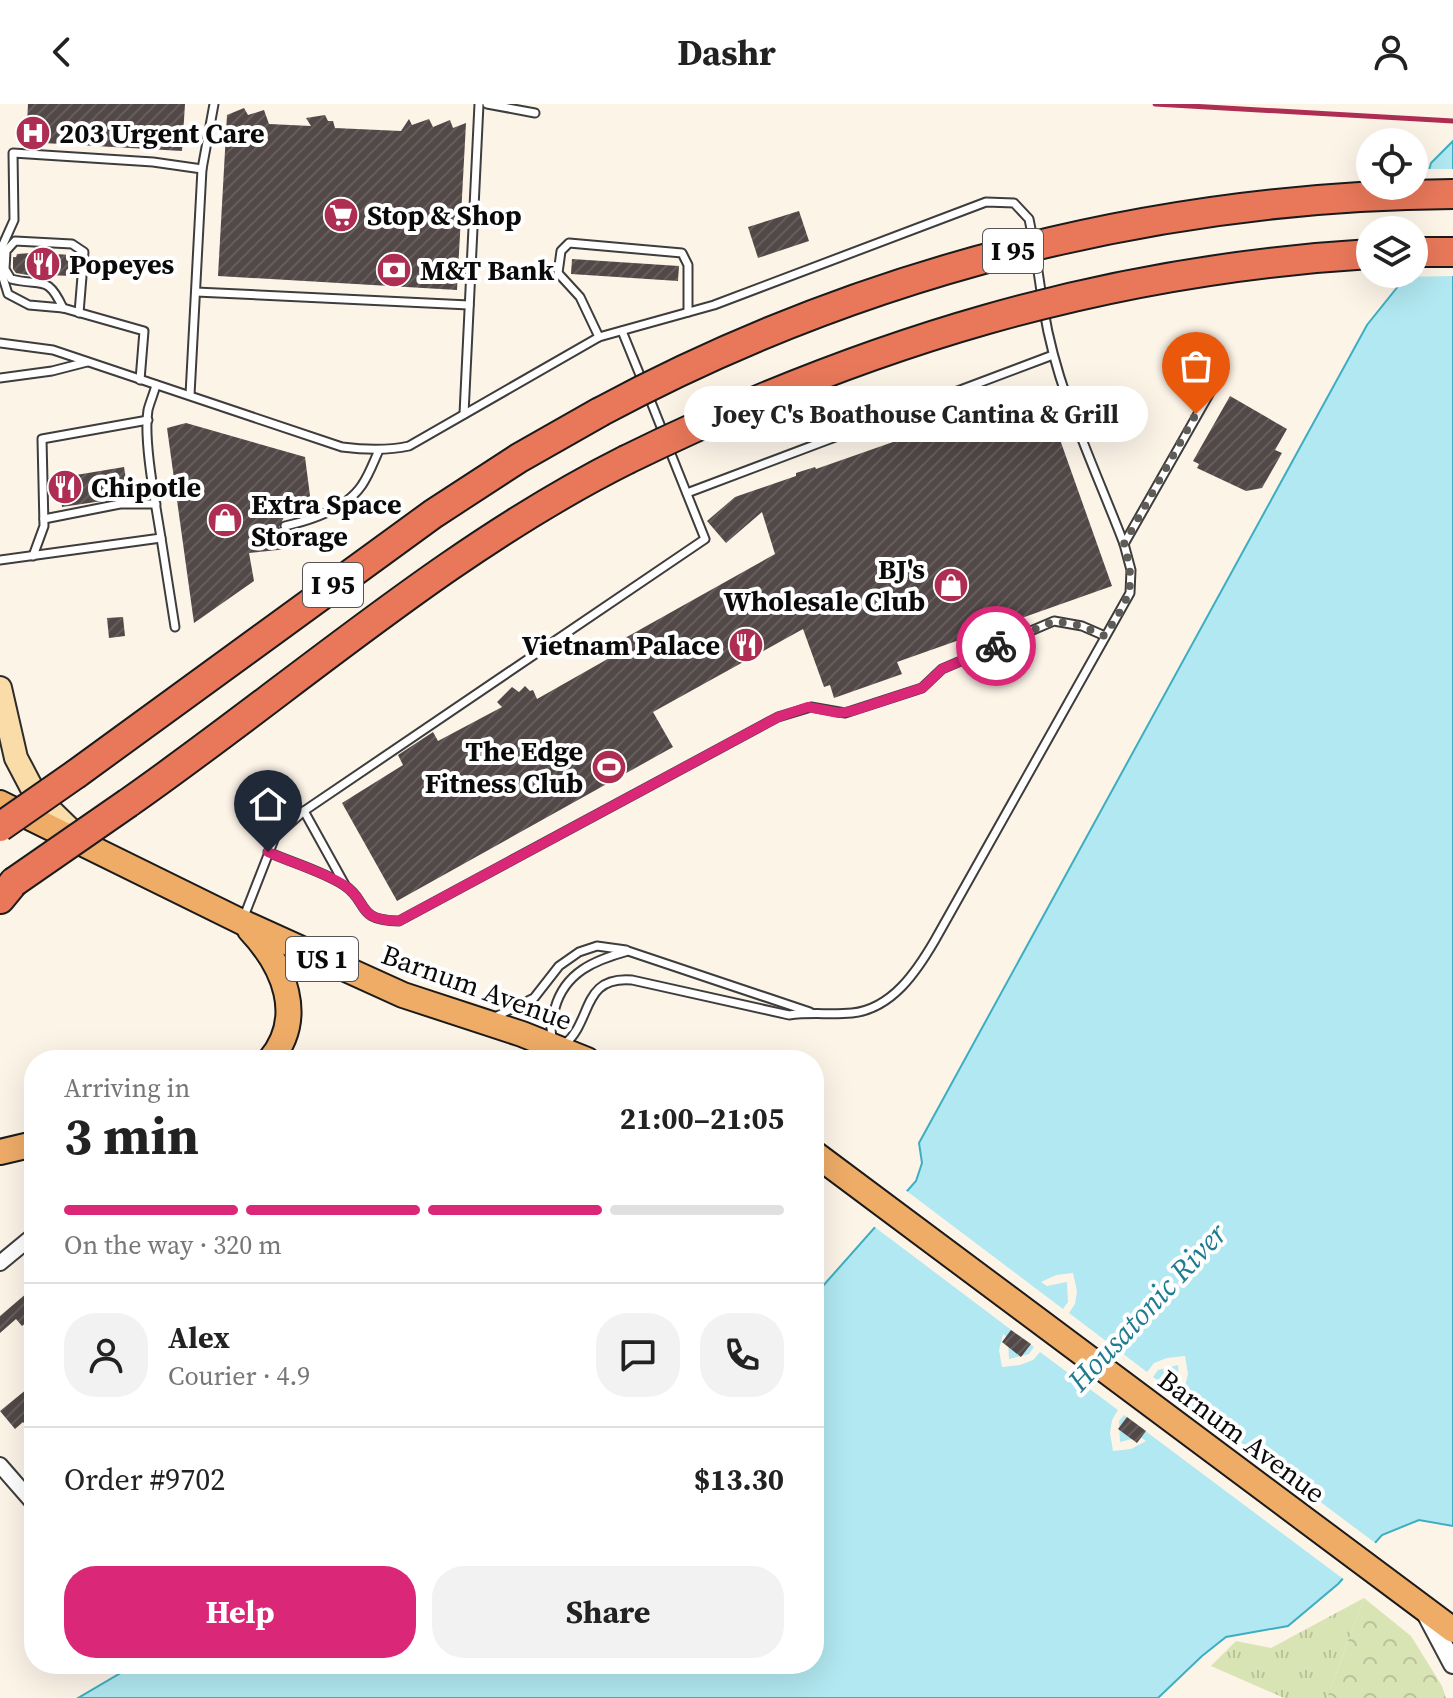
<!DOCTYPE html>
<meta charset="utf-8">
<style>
body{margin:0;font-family:"Source Serif 4",serif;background:#f2f2f2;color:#222;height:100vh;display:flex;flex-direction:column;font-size:30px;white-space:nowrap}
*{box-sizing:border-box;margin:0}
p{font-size:26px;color:#767676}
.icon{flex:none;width:44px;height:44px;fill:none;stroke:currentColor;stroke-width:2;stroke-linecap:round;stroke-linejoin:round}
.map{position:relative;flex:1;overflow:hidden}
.side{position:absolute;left:24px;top:946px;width:800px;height:624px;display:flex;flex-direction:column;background:#fff;border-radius:32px;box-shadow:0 8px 32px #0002}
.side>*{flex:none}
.tools{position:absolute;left:1356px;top:24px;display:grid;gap:16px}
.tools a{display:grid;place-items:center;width:72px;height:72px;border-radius:50%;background:#fff;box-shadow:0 8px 32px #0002;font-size:40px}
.pin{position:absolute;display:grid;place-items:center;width:68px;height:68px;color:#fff;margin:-82px -34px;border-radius:50% 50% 50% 0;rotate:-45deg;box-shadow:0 0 8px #0007}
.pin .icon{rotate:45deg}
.courier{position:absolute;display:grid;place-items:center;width:80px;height:80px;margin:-40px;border:6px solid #db2777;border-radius:50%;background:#fff;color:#222;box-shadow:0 2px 10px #0007}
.bubble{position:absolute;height:56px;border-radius:28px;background:#fff;box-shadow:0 8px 32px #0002;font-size:26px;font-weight:700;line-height:56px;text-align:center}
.summary em{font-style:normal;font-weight:700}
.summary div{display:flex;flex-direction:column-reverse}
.summary{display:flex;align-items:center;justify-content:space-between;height:136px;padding:0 40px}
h1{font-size:52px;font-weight:700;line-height:60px}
.bar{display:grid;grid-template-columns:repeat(4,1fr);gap:12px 8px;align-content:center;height:96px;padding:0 40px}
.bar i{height:10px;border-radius:6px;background:#e0e0e0}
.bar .selected{background:#db2777}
.bar p{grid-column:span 4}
.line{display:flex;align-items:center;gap:20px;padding:0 40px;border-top:2px solid #e0e0e0}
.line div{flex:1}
.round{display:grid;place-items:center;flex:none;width:84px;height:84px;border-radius:32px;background:#f2f2f2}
.primary-button{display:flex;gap:16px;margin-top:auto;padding:16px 40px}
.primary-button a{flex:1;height:92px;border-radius:32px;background:#db2777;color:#fff;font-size:32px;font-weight:700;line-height:92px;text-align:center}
.primary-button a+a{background:#f2f2f2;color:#222}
header{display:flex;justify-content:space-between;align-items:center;height:104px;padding:0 40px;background:#fff;font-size:36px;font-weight:700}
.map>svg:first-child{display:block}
</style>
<header><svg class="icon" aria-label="back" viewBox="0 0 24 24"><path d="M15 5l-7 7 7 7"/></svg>Dashr<svg class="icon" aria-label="person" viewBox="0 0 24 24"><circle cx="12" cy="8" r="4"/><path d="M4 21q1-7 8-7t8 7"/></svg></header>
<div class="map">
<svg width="1453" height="1594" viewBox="0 0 1453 1594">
<defs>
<pattern id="grass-tufts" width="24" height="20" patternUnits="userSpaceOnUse" patternTransform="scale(2)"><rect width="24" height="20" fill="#d9e4b5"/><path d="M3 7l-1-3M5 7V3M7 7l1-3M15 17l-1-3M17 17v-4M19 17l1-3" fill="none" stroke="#b9c29a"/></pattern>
<pattern id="park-crowns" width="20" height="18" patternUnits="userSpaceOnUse" patternTransform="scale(2)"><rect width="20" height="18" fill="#d9e4b5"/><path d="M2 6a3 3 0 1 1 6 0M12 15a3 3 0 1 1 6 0" fill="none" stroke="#b9c29a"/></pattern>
<pattern id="building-hatch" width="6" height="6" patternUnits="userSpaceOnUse" patternTransform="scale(2)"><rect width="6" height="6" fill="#514847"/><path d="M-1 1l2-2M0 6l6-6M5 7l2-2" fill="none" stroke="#655e5d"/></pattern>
</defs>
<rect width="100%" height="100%" fill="#fdf4e8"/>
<polygon fill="url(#grass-tufts)" points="1364,1494 1327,1594 1284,1594 1211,1562 1236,1537 1271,1544"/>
<polygon fill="url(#park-crowns)" points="1364,1494 1411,1532 1442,1582 1446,1594 1327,1594"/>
<polygon fill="#b1e8f1" stroke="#3daec2" stroke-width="2" points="1453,37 1453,1422 1419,1416 1382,1431 1338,1480 1288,1522 1226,1533 1202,1552 1158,1594 78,1594 136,1560 814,1560 814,1192 916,1077 922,1059 919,1039 1367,221 1399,181 1402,170 1414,170 1413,126 1431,59"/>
<g fill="#fdf4e8">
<polygon points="1425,65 1453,65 1453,172 1397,173 1398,170 1414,170 1414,126 1409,126"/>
<polygon points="904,1085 1063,1205 1068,1198 1067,1178 1047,1182 1041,1178 1056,1171 1073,1169 1077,1187 1075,1200 1069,1209 1147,1268 1154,1259 1167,1254 1185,1252 1188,1270 1184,1286 1179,1282 1178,1261 1158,1266 1153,1273 1378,1441 1346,1477 1124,1311 1119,1317 1120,1338 1140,1333 1146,1337 1131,1345 1113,1347 1110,1329 1112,1316 1118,1306 1040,1248 1033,1256 1020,1261 1002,1263 999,1246 1003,1230 1008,1234 1009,1255 1029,1250 1034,1243 872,1121"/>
</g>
<g fill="url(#building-hatch)">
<polygon points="28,0 185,0 182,47 26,38"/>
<polygon points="244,4 248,11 264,6 269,20 311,22 306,14 325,11 328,17 333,17 335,24 401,27 409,15 412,21 429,15 433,23 450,16 453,24 466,19 457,186 218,172 227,11"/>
<polygon points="799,107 809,137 758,154 748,123"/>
<polygon points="31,149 74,151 73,172 45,171 45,174 16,169 13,165 13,153 16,153 17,150"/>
<polygon points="572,155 679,162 678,177 571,170"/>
<polygon points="1042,285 1112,482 897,558 902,570 834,594 830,581 824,583 803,525 653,608 673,643 397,797 342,699 403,661 398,651 433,628 438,637 502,603 497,598 512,583 519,588 525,582 530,587 533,586 537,595 620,548 616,539 775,450 762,408 726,439 707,417 735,393 796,372 796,369 815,363 816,365 953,317 949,305 1002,288 1006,298"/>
<polygon points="1230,292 1287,325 1275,346 1282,349 1262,384 1246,387 1197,364 1199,360 1193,357"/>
<polygon points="186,319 305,353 312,407 284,413 279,423 286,428 287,445 249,449 254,477 194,519 167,324"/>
<polygon points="124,363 129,393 62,403 58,374"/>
<polygon points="123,513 125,532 109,534 107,514"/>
<polygon points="34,1183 34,1212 22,1222 16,1215 0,1229 0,1212"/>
<polygon points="1011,1226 1031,1240 1021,1253 1002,1238"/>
<polygon points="27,1285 34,1294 34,1331 23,1318 15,1325 0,1307"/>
<polygon points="1127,1313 1146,1327 1137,1339 1118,1325"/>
</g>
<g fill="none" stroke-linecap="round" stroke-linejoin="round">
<defs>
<g id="service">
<polyline points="487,0 535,9"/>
<polyline points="1035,147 1042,194"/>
<polyline points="196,188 469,201"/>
<path d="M63 204C47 170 43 183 11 175L5 165 6 147 15 137 72 140 84 148 79 209"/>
<polyline points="622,227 644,281"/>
<polyline points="599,233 580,193 558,169 561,147 569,139 682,149 688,161 688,208"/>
<path d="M0 239 53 246 342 343C365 346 386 347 409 342L599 233 714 201 986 98 1014 99 1029 115 1033 135"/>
<polyline points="0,274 52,267 87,258"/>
<polyline points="140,276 144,227 63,204 29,201 8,190 1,167 1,145 14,116 13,49 153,58 202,65"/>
<polyline points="190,291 202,65 214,0"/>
<polyline points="649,293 665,333"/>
<polyline points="464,310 479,0"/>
<polyline points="687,389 1053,251"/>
<polyline points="44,415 120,400 156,400"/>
<path d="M285 422C312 416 346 405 362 381 369 371 374 357 379 346"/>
<polyline points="161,434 175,523"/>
<polyline points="1124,440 1224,264"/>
<polyline points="33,452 44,422 42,335 148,316"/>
<path d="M0 456 161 434C156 402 143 336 148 306 150 298 154 289 156 281"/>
<polyline points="304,707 705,435 669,345"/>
<path d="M268 748C293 759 322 767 344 781 370 798 354 816 399 817L778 613 811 603 845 609 922 584 942 565 1054 517 1082 522 1105 532"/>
<polyline points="243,815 275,733 304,707 345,781"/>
<polyline points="493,914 534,894 559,862 579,848 597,842 626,846"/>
<path d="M553 936C549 925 552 915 555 904 565 868 595 856 628 847L810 908"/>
<path d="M565 940C593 916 581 872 632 876L789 911C811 908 831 911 852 909 892 905 917 867 935 836L1130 489 1131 466 1124 440C1095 364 1057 287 1044 207"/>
</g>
<g id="minor">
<polyline points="0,1159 34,1131"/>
<polyline points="0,1361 34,1400"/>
</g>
<polyline id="tertiary" points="1426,1509 1453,1560"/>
<polyline id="secondary" points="0,584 16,654 36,692 80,735"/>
<g id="primary">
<polyline points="0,699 242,818 403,891 522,930 587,956"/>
<path d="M250 826C284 862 306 913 270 956"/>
<polyline points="0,1048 34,1040"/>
<polyline points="814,1049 1453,1526"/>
</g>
<g id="motorway">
<polyline points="1414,148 1453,148"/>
<polyline points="76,670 433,410 519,354 600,308"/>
<path d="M128 699C291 585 448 445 626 356"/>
<polyline points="0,795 14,778"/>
</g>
</defs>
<use href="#service" stroke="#3d3d3d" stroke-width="11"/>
<use href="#minor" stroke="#3d3d3d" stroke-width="18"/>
<use href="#tertiary" stroke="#3d3d3d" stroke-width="22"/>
<use href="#secondary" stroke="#2c2c2c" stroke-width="26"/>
<use href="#primary" stroke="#1b1b1b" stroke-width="28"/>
<use href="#motorway" stroke="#1b1b1b" stroke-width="32"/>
<use href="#service" stroke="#fff" stroke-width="7"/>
<use href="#minor" stroke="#fff" stroke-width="14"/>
<use href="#tertiary" stroke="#fff" stroke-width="18"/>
<use href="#secondary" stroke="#f9dca7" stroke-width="22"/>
<use href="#primary" stroke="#eeac67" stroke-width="24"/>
<use href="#motorway" stroke="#e9785a" stroke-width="28"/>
<polyline stroke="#ae2d53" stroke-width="5" points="1155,0 1453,17"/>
<defs>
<g id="motorway-bridge">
<path d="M600 308C860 168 1157 92 1453 90"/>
<path d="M626 356C865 239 1103 166 1370 150"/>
<polyline points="0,723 76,670"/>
<polyline points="14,778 128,699"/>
</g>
</defs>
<use href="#motorway-bridge" stroke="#1b1b1b" stroke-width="32" stroke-linecap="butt"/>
<use href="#motorway-bridge" stroke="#e9785a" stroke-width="28"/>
</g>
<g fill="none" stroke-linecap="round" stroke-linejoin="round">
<path stroke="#5f5c58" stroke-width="8" stroke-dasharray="0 14.4" d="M996 542 1054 517 1082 522 1105 532C1129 493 1137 486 1124 440L1196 310"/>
<path stroke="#db2777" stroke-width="10" d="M268 748C292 759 322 767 344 781 370 798 354 816 399 817L778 613 808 603 839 609 852 607 922 584 942 565 996 542"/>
</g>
<defs>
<symbol id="hospital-disc" viewBox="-11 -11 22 22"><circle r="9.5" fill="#ae2d53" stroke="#fff"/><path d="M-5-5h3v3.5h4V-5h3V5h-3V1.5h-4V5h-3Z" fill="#fff"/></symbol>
<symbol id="supermarket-disc" viewBox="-11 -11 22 22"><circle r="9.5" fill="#ae2d53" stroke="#fff"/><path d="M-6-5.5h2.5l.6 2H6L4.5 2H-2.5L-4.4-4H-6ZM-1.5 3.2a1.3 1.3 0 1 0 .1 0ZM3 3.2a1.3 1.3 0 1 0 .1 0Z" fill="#fff"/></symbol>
<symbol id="restaurant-disc" viewBox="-11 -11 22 22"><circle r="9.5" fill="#ae2d53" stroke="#fff"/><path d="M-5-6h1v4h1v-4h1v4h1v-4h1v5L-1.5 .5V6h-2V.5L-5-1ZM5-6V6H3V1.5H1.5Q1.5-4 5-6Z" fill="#fff"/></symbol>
<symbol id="bank-disc" viewBox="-11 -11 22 22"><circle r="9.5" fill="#ae2d53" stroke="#fff"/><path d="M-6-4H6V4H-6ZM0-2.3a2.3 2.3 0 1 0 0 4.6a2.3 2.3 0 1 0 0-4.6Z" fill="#fff"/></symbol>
<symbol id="shop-disc" viewBox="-11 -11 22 22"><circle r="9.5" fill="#ae2d53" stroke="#fff"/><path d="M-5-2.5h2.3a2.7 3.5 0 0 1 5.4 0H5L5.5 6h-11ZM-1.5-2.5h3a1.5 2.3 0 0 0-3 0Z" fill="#fff"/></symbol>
<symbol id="stadium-disc" viewBox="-11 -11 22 22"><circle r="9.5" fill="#ae2d53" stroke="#fff"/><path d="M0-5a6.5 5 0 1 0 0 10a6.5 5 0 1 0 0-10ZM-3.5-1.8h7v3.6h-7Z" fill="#fff"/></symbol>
</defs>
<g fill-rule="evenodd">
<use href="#hospital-disc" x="13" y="9" width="40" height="40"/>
<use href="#supermarket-disc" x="321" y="91" width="40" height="40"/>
<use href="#restaurant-disc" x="23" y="140" width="40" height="40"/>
<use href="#bank-disc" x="374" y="146" width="40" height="40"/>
<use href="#restaurant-disc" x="45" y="363" width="40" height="40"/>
<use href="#shop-disc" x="205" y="396" width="40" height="40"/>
<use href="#shop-disc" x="931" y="461" width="40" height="40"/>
<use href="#restaurant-disc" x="726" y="521" width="40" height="40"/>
<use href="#stadium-disc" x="589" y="643" width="40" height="40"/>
</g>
<g text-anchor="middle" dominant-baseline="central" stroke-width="8" stroke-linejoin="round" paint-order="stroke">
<g fill="#fff" stroke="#545454" stroke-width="2">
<rect x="983" y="125" width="60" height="44" rx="6"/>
<rect x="303" y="459" width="60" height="44" rx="6"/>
<rect x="286" y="833" width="72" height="44" rx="6"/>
</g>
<g font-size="26" font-weight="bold" fill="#0a0a0a">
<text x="1013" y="147">I 95</text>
<text x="333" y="481">I 95</text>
<text x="322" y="855">US 1</text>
</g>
<g font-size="28" font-weight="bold" fill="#0a0a0a" stroke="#fff" text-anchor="start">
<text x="59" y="29">203 Urgent Care</text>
<text x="367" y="111">Stop &amp; Shop</text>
<text x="69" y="160">Popeyes</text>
<text x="420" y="166">M&amp;T Bank</text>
<text x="91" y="383">Chipotle</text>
<text x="251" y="400">Extra Space<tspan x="251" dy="32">Storage</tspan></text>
<text x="925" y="465" text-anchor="end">BJ's<tspan x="925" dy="32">Wholesale Club</tspan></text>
<text x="720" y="541" text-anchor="end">Vietnam Palace</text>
<text x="583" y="647" text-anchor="end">The Edge<tspan x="583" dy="32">Fitness Club</tspan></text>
</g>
<g font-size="28" fill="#0a0a0a" stroke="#fff">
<text transform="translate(477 883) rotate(20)">Barnum Avenue</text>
<text transform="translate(1242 1332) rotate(37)">Barnum Avenue</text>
</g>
<g font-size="30" font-style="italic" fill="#1e7b90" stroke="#fff">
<text transform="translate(1147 1203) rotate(-47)">Housatonic River</text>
</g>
</g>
</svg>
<div class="tools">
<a><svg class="icon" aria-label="locate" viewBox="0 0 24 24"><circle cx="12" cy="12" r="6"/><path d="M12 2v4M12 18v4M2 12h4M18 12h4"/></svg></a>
<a><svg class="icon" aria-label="layers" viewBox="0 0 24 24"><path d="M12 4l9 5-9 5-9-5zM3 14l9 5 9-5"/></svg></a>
</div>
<div class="pin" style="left:1196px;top:310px;background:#ea580c"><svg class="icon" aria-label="bag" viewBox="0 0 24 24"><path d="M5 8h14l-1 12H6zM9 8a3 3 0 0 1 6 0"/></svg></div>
<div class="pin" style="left:268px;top:748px;background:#1f2937"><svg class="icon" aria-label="home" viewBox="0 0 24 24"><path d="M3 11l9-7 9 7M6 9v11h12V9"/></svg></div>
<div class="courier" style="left:996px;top:542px"><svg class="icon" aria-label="bike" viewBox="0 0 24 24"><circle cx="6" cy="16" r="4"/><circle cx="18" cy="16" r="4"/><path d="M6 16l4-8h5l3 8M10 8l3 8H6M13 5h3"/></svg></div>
<div class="bubble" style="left:684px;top:282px;width:464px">Joey C's Boathouse Cantina &amp; Grill</div>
<section class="side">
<div class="summary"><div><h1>3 min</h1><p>Arriving in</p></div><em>21:00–21:05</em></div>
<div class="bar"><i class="selected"></i><i class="selected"></i><i class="selected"></i><i></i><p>On the way · 320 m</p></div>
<div class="line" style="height:144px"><a class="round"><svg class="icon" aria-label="person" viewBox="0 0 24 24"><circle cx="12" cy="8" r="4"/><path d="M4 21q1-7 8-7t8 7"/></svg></a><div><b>Alex</b><p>Courier · 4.9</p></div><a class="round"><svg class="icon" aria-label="chat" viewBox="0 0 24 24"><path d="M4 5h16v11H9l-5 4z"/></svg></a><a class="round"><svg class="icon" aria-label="phone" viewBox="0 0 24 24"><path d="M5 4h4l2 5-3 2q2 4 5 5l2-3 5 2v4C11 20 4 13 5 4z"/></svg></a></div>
<div class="line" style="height:104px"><div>Order #9702</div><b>$13.30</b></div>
<div class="primary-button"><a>Help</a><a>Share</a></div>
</section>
</div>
